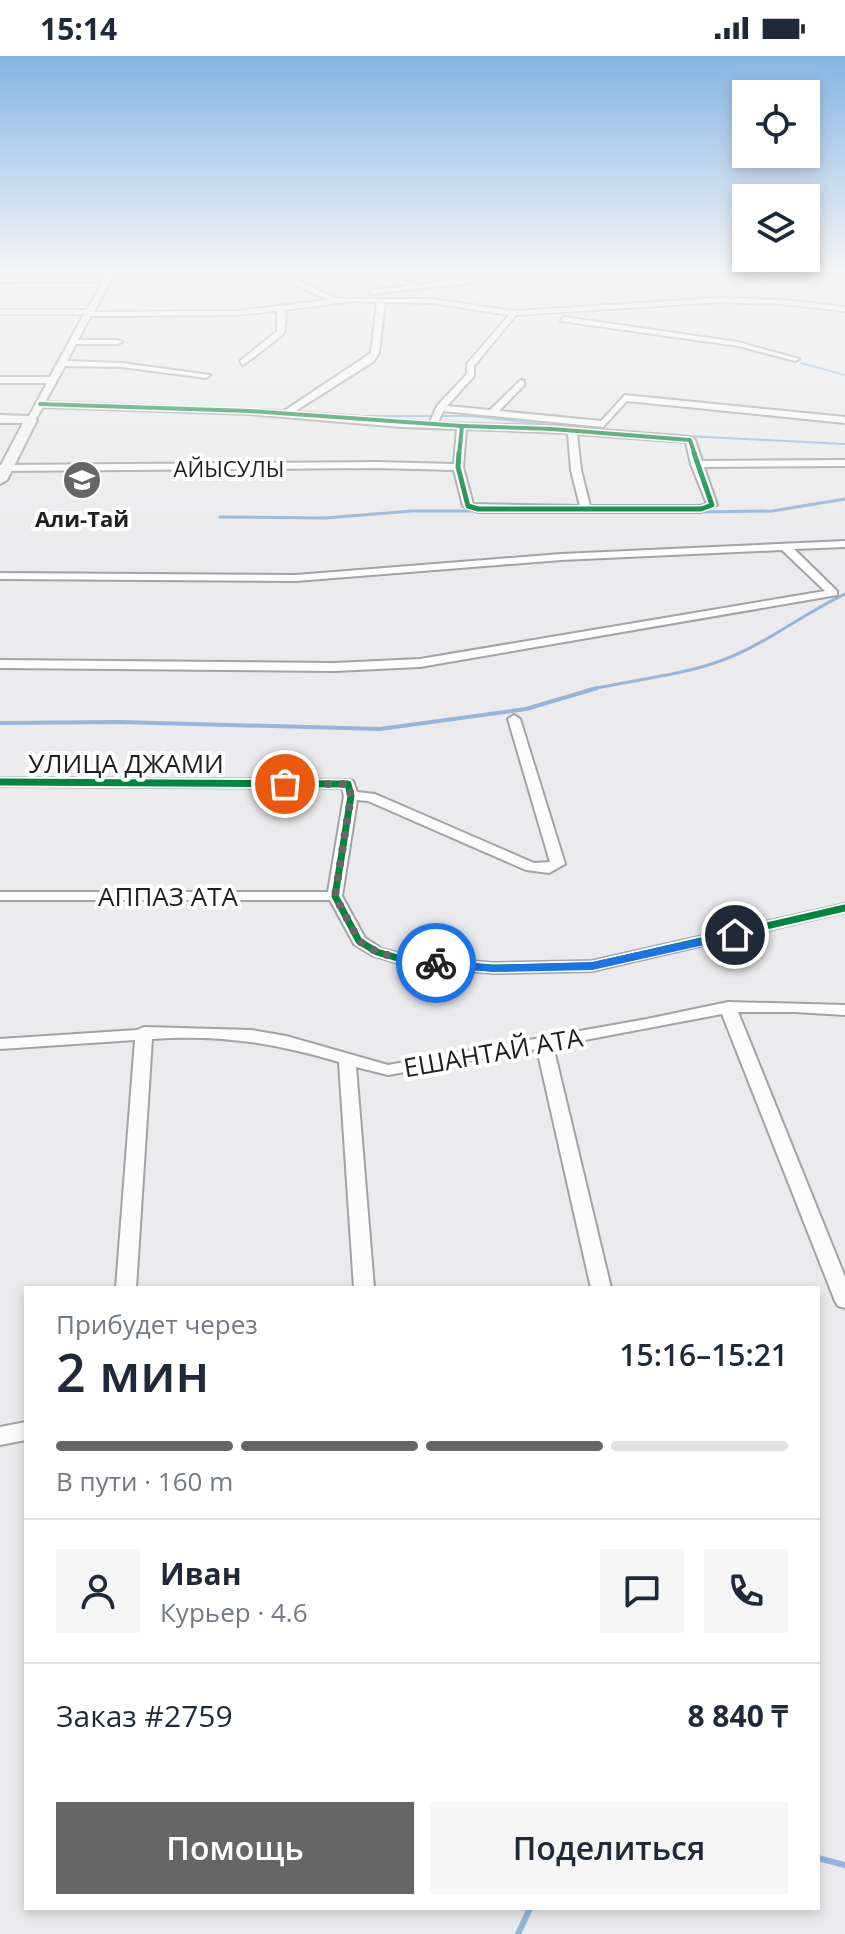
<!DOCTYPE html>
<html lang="ru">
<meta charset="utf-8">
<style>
body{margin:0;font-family:"Open Sans",sans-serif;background:#f6f6f7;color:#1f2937;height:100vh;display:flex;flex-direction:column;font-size:30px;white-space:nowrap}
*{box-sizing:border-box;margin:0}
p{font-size:26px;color:#747a83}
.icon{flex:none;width:44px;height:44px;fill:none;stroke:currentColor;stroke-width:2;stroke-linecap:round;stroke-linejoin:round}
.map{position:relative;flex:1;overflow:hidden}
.panel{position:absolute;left:24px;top:1230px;width:796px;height:624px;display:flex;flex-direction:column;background:#fff;border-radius:0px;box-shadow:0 4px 12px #0003}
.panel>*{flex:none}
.buttons{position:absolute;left:732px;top:24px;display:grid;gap:16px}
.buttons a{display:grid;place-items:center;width:88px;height:88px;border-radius:0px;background:#fff;box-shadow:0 4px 12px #0003;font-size:40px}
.pin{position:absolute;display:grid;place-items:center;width:68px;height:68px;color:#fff;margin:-34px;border:4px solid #fff;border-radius:50%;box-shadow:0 2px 8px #0007}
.courier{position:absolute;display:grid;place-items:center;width:80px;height:80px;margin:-40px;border:6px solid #1a73e8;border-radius:50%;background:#fff;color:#222;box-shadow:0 2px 10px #0007}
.summary em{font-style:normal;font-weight:600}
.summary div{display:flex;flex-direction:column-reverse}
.summary{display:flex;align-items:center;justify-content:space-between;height:136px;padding:0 32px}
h1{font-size:52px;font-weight:600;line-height:60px}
.bar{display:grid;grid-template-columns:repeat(4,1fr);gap:12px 8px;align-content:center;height:96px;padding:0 32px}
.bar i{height:10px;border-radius:6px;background:#e0e1e3}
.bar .on{background:#666667}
.bar p{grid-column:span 4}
.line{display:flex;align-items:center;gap:20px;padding:0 32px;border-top:2px solid #e0e1e3}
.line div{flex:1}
.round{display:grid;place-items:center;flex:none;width:84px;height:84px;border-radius:0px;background:#f6f6f7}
.primary-button{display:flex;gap:16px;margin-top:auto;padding:16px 32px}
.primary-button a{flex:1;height:92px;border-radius:0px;background:#666667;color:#fff;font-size:32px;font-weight:600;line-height:92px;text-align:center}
.primary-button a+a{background:#f6f6f7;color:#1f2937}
.status{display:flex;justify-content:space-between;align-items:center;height:56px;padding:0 40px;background:#fff;direction:ltr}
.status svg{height:22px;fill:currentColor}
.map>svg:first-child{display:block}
</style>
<div class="status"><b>15:14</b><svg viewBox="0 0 49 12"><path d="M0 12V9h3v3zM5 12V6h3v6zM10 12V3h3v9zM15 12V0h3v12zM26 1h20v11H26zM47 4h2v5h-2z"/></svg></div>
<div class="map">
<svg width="845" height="1878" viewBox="0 0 845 1878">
<rect width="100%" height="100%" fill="#ebeaec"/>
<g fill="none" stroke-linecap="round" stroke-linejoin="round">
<g stroke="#94b6dd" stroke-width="2">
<polyline points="801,307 845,319"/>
<polyline points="300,356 354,360 473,360 583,373"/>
<polyline points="668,379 845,388"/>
</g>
<g stroke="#94b6dd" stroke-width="3">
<polyline points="696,456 772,455 845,443"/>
<polyline points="220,461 325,462 412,455 480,455"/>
<path d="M588 634C631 624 679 620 720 605 765 589 802 558 845 538"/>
</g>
<polyline stroke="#94b6dd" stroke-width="4" points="0,667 120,666 380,673 526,653 597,632"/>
<g stroke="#94b6dd" stroke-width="6">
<polyline points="818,1802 845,1809"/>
<polyline points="518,1878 530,1852"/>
</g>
<defs>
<g id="street">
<path d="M107 218H114L94 256 237 255 328 244 274 218H283L338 243H431L514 255 720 242 783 244 845 251V255L783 248 720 246 516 259 474 310V320L447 350 490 354 521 324 524 325V329L499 355 601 365 625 339 845 361V367L627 345 603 371 443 355 438 367 552 370 690 381 695 384 702 405 845 404V410L704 411 717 449 701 456H478L463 450 454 414 377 412 0 415V409L377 406 454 408 457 373 401 371 249 358 43 351 34 366H28L27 364 47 327H0V321H50L84 258H0V254H87L103 225 0 226V222L105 221ZM354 245 377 246 371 297 284 355 45 346 65 310 122 311 206 322 210 319 122 307 67 305 76 288H118L122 286 118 284H78L91 260 237 259 277 255V275L240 305 243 309 284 278 286 259 284 254ZM385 246 431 247 509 259 467 308V318L437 350 430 366 294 356 374 305 379 297ZM466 373 568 377 571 414 580 450 473 448 463 411ZM577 378 686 386 691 408 707 448 700 450H590L581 414Z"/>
<polygon points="377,218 387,218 416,229 494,218 471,227 369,238 372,234 406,230"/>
<polygon points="509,218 519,218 515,220"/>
<polygon points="564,261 738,286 799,303 795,305 738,290 561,265"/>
<polygon points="845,485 845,491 794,493 837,535 837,539 420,611 335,615 0,612 0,604 335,607 420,603 825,535 782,494 561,504 296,525 0,523 0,517 296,519 561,498"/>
<polygon points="514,659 520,663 565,808 549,817 526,814 368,745 357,744 342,840 365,882 382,893 409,900 493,907 592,905 845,848 845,856 592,915 493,917 408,910 372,899 354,888 330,844 0,844 0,836 328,836 344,740 342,732 0,730 0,722 348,724 353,725 357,736 375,738 534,807 550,806 508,663"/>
<path d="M728 946 845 949V959L795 956H738L845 1221V1252L838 1250 835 1245 722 958 553 990 611 1232H591L537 993 388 1019 356 1011 374 1232H354L339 1006C274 987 220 978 152 983L136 1232H116L135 984 0 993V983L137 974 144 971 251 974 286 980 388 1009 647 963Z"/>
<polygon points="26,1366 26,1384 0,1389 0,1371"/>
</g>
<polygon id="secondary" points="0,359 31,360 37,364 7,424 0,428 0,411 23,367 0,367"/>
</defs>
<use href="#street" stroke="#a3a2a4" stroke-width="4"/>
<use href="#secondary" stroke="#a3a2a4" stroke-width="4"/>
<use href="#street" fill="#fcfcfc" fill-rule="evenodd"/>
<use href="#secondary" fill="#f7f4f6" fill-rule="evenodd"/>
<defs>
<g id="cycleway-far2">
<polyline points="40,348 249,355 462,370"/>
<polyline points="462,370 552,373 690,384 695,399"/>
<polyline points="459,399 462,370"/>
</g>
<polyline id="cycleway-far1" points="459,397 458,411 468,450 478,453 701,453 712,449 694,397"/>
<polyline id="cycleway" points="0,726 348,728 351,740 335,840 359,885 377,896 408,905 493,912 592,910 845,852"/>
</defs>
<use href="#cycleway-far2" stroke="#fff" stroke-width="7"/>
<use href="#cycleway-far1" stroke="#fff" stroke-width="8"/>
<use href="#cycleway" stroke="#fff" stroke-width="11"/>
<use href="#cycleway-far2" stroke="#00873e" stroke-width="4"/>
<use href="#cycleway-far1" stroke="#00873e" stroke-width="5"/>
<use href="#cycleway" stroke="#00873e" stroke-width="7"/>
</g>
<linearGradient id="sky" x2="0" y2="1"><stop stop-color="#86b5e4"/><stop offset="0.45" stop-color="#f6f6f6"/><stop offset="1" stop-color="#f6f6f6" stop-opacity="0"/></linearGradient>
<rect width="845" height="481" fill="url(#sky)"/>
<polygon fill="#1a73e8" points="735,875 741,879 740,881 592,914 493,916 436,911 430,907 436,904 493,909 592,906"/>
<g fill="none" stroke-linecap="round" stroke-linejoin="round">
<polyline stroke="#666667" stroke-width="8" stroke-dasharray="0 14.4" points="285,728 348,728 351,740 335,840 359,885 377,896 408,905 436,907"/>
</g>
<defs>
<symbol id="school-disc" viewBox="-11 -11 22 22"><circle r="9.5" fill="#666667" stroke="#fff"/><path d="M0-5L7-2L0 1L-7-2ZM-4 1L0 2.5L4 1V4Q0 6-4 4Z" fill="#fff"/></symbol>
</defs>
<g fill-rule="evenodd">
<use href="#school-disc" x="60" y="402" width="44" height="44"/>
</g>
<g text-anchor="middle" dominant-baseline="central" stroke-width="8" stroke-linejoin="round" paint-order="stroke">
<g font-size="22" fill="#1f1f20" stroke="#fff">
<text x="229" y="412">АЙЫСУЛЫ</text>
</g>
<g font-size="22" font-weight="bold" fill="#1f1f20" stroke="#fff">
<text x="82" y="462">Али-Тай</text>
</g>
<g font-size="26" fill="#1f1f20" stroke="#fff">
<text x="126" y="707">УЛИЦА ДЖАМИ</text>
<text x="168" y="840">АППАЗ АТА</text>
<text transform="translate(493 996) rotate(-10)">ЕШАНТАЙ АТА</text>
</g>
</g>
</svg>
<div class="buttons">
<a><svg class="icon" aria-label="locate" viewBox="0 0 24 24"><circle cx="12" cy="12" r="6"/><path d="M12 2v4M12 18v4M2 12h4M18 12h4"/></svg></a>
<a><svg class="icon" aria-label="layers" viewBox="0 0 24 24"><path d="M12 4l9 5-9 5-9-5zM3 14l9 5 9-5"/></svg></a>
</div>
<div class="pin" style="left:285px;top:728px;background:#ea580c"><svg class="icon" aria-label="bag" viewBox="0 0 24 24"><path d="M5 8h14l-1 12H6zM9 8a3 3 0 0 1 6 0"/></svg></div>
<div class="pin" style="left:735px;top:879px;background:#1f2937"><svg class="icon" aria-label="home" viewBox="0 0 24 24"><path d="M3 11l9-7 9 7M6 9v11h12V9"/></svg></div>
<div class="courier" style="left:436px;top:907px"><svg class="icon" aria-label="bike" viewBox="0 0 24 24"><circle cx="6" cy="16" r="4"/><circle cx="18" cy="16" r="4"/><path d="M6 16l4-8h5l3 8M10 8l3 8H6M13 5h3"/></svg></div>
<section class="panel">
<div class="summary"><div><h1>2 мин</h1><p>Прибудет через</p></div><em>15:16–15:21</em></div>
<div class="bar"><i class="on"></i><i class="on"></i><i class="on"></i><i></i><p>В пути · 160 m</p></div>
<div class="line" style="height:144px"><a class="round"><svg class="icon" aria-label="person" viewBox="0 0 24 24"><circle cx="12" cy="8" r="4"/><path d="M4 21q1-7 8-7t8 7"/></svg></a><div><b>Иван</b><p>Курьер · 4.6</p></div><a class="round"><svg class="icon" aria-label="chat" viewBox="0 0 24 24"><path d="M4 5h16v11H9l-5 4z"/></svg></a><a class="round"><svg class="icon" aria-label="phone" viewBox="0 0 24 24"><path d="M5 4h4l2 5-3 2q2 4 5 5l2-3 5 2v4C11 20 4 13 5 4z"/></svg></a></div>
<div class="line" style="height:104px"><div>Заказ #2759</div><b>8 840 ₸</b></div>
<div class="primary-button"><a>Помощь</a><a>Поделиться</a></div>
</section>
</div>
